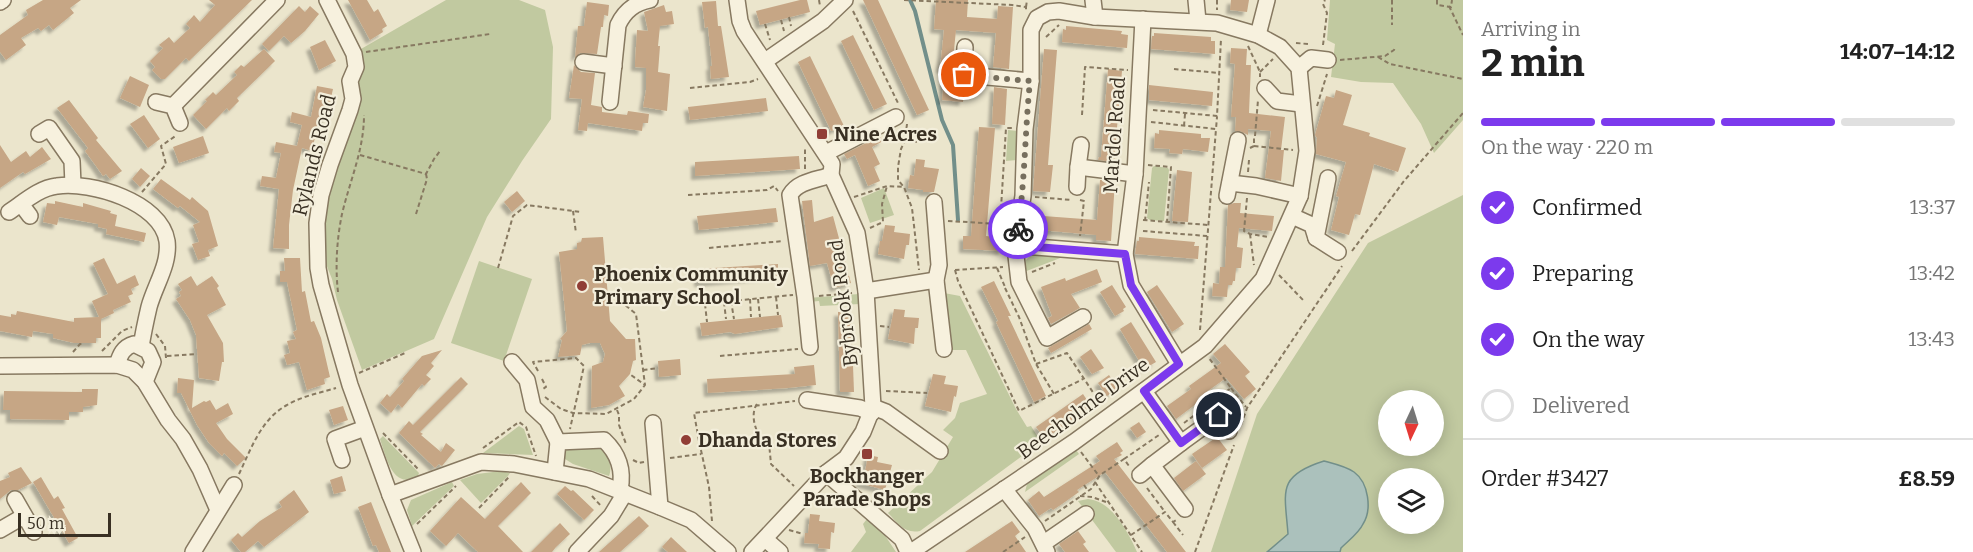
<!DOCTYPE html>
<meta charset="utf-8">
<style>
body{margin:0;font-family:Bitter,serif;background:#f2f2f2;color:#222;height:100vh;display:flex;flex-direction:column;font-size:22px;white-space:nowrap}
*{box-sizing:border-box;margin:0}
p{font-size:20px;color:#767676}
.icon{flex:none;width:33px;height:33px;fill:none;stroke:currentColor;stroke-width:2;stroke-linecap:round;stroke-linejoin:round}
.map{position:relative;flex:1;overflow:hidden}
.details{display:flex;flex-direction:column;background:#fff;width:510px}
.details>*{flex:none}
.needle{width:39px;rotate:184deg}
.controls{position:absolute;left:1378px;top:390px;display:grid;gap:12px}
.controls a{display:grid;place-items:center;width:66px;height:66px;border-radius:50%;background:#fff;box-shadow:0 3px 15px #0003;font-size:30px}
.scale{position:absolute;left:18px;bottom:15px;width:93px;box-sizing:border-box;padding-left:6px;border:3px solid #393023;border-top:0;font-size:16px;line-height:21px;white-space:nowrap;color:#393023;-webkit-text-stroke:4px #f3eedb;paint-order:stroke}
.pin{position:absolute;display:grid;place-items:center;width:51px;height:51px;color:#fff;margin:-26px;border:3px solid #fff;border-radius:50%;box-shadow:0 2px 6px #0007}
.courier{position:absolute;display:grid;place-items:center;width:60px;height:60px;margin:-30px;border:4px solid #7c3aed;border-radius:50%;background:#fff;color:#222;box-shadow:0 2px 8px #0007}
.summary em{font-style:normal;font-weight:700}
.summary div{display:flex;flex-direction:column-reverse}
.summary{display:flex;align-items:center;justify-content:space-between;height:102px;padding:0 18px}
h1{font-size:39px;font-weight:700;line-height:45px}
.bar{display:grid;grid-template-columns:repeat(4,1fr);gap:9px 6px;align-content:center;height:72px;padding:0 18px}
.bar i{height:8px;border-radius:4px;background:#e0e0e0}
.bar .selected{background:#7c3aed}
.bar p{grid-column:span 4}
.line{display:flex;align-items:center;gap:15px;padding:0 18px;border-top:2px solid #e0e0e0}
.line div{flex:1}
ol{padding:0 18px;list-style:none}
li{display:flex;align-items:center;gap:18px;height:66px}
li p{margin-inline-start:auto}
li .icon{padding:6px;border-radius:50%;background:#7c3aed;color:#fff;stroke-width:4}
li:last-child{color:#767676}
li i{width:33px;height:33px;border:3px solid #e0e0e0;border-radius:50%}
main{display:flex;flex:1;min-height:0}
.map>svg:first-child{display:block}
</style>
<main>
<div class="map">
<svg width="1463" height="552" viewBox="0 0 1463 552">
<defs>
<filter id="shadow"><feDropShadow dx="-4" dy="4" stdDeviation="1.5" flood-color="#0004"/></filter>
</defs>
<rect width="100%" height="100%" fill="#ebe5cc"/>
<g fill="#c1c9a0" fill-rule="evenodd">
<polygon points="446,0 519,0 545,10 553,47 551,119 522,161 487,217 434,339 362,370 337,300 332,279 324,259 323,233 326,204 356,105 361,49"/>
<polygon points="1330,0 1463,0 1463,120 1434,153 1421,124 1393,83 1361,82 1331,77 1335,44 1327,40"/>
<polygon points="1008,130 1019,131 1017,160 1006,161"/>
<polygon points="1154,166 1168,168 1169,170 1164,221 1150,220 1147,218 1152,168"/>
<polygon points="884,188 894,215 870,223 861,198"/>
<path d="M1463 195V552H1211L1257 414 1368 243ZM1389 400H1434V446H1389ZM1389 478H1434V524H1389Z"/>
<polygon points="1034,252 1068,255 1024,272 1026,260"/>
<polygon points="479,261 532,279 504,361 451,343"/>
<path d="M944 293 960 296 1016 409 1027 427 1031 426 1041 442 920 531C904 534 898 523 888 513L932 472 953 437 943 430 955 418 960 403 987 394 966 350H951Z"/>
<polygon points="859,294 860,304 820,306 819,301 809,302 808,298"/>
<polygon points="519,426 524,429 533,455 483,453"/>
<path d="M383 436 419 473 418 476C393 491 386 457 380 439Z"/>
<path d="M601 447C608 455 613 466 609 476L573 464 565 459 564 453 568 448Z"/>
<polygon points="1076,450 1079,454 1025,492 1027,484"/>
<polygon points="501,471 510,473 508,476 481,503 460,480 477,474"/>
<polygon points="452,482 454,486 412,526 407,510 411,500"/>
<path d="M1088 499C1112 501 1128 532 1137 552H1116L1078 501Z"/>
<polygon points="867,519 882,531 896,552 851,552 866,532 863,524"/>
</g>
<path fill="#abc1bc" stroke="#728f8a" stroke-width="1.5" d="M1324 461C1335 464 1345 466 1354 472 1369 483 1372 510 1363 524 1359 533 1348 541 1341 548L1340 552H1267L1288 534C1285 492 1276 476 1324 461Z"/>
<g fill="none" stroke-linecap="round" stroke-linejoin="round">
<polyline stroke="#728f8a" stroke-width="4" points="910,0 915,11 942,120 953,145 958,220"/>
</g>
<g fill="#c6a685" filter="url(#shadow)">
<polygon points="43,0 81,0 70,8 74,13 53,30 49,25 41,31 38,28 21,38 26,45 6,60 0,52 0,35 28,15 26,10"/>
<polygon points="209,0 252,0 189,61 186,58 165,79 161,79 152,70 155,67 150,61 163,48 159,45 169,37 174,43 190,28 186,24 194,15 200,22 215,5"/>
<polygon points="348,0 367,0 374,12 378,9 387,26 382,29 383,32 370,40"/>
<polygon points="800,0 807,0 810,12 760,25 756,11"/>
<polygon points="863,0 878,0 929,110 917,115"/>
<polygon points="936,0 968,0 967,17 997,19 998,6 1013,7 1009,69 993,67 996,33 956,30 952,70 940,69 944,30 934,29"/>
<polygon points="1231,0 1249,0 1247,12 1230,10"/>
<polygon points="716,1 718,26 721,26 729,77 711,79 710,66 712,66 708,27 705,28 702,2"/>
<polygon points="587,2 609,5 608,16 604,15 603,27 601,27 597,54 580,53 575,58 578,26 584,26"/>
<polygon points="664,5 666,12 672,11 674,24 660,26 658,46 660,46 658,72 670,74 667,111 643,107 646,90 646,68 635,67 635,63 637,30 648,31 644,12"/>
<polygon points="299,6 305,12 310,6 319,14 305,31 291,43 284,36 269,51 262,44"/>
<polygon points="1066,26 1122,31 1121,34 1128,35 1127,48 1062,42 1063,29 1066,30"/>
<polygon points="1154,33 1211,37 1211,41 1215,41 1215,54 1151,49 1152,36 1154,36"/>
<polygon points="853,35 887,104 874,110 841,41"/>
<polygon points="325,40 336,61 319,70 310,47"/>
<polygon points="1231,48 1247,49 1246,65 1251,65 1249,113 1285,117 1281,150 1284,150 1281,181 1265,178 1271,131 1248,129 1248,135 1240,131 1235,131 1236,117 1231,117 1235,64 1230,63"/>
<polygon points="264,49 275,61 237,98 239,101 229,111 227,108 206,129 193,115 207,101 205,100 213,92 216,95 237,75 234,72 241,65 244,67"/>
<polygon points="1044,49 1057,50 1048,165 1053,165 1050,192 1033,191"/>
<polygon points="810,56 844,126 831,131 798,62"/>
<polygon points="574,65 581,72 595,73 591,105 602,107 602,112 627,115 628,111 649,114 648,123 643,123 642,131 588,123 587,131 578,130 582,99 569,98"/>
<polygon points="1108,69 1122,71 1114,162 1098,160 1099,157 1101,157"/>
<polygon points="130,76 149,85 140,107 120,98"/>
<polygon points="944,80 957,81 965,85 963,102 942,100"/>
<polygon points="1149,85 1213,92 1212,106 1149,100"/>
<polygon points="317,86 333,89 326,120 319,119 312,151 302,148 293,190 289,225 289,249 273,248 279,189 260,186 262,176 276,178 281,153 274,152 276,142 297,146 302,125 290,122 292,112 311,117"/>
<polygon points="994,87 1007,89 1005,125 992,124"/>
<polygon points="1336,90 1352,95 1343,125 1370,133 1369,136 1406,148 1398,172 1374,164 1360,215 1355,214 1349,235 1331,230 1339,197 1336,196 1346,162 1316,154 1317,138 1315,135 1326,96 1334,98"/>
<polygon points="766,98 768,111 690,120 688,107"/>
<polygon points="69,100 98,138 96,140 122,171 110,179 106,174 103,176 96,166 85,151 88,148 57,108"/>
<polygon points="144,115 160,139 148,148 130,124"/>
<polygon points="979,127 995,128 986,236 1003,238 1003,251 963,249 963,236 971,236"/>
<polygon points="1159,130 1201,134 1201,138 1210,138 1208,152 1183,149 1182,154 1169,153 1170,149 1154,148 1155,133 1159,134"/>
<polygon points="203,136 209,153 179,163 173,147"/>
<polygon points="880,136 883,141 872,147 880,164 874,167 880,181 868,186 855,155 847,159 844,154"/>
<polygon points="0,145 11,162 26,151 30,157 42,147 51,159 25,174 23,172 0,188"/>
<polygon points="799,156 800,169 695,176 695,162"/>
<polygon points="916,159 925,160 924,167 939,169 934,192 923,192 923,190 908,188 910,175 914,176"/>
<polygon points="141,168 150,176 140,187 132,179"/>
<polygon points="1177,170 1192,172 1188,222 1172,221"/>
<polygon points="161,179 190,200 192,197 208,211 218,246 208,250 210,256 198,260 192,244 199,242 193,225 200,222 180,206 178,208 153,189"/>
<polygon points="1100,180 1115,181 1111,241 1096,240 1096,235 1028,229 1030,215 1097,220"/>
<polygon points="517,191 525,201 512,212 504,202"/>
<polygon points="812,200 814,222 833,216 851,283 834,288 827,263 810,266 802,201"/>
<polygon points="55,201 83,207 83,203 111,211 110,213 117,215 115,226 146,233 144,242 106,234 107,229 98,227 98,224 59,217 57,225 43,222 47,203 55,204"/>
<polygon points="1234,203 1241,203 1240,213 1274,216 1272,231 1239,228 1237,247 1243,248 1241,268 1236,268 1235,281 1233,281 1232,285 1228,285 1227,297 1212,296 1213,283 1219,284 1220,267 1225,267 1228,205"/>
<polygon points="776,208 778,222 699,230 697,216"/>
<polygon points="885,225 895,226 894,232 910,234 909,245 906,245 904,259 878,254 880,241 882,241"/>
<polygon points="603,237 610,321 626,339 635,339 636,360 633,361 630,374 619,386 625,396 609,405 591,408 592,366 603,362 605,354 600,343 590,343 582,345 580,355 558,357 562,340 560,339 567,331 559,252 577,249 577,243 581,242 582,238"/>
<polygon points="1139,237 1195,242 1194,246 1199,246 1198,259 1135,254 1137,241 1139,241"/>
<polygon points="104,258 117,284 135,275 139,285 131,289 133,294 128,296 131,302 113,310 114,313 101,319 101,338 96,338 96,343 74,343 53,338 53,334 33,331 32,337 0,331 0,315 11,317 11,314 16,315 17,311 74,322 74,318 99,317 92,301 108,294 93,263"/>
<polygon points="284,258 300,258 302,292 305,291 311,322 314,321 321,338 330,377 324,379 325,384 307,390 299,362 287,365 284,355 290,353 287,341 296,339 293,332 297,330 287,282 280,282 280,271 285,271"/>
<polygon points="778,264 778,276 698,283 698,269"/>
<polygon points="1097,269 1102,282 1071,294 1080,308 1051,324 1048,318 1052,316 1041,287 1065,278 1066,281"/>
<polygon points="191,276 197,286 212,276 219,286 217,288 226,305 207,315 223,343 224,362 222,362 219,381 199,378 196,335 190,320 176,299 181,296 179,292 182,290 178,284"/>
<polygon points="994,281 1011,316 1008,316 1046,396 1034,402 996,322 998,321 981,287"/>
<polygon points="1112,285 1126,307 1123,309 1124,311 1115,316 1100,292"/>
<polygon points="1157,285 1184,324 1172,332 1147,292"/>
<polygon points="894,309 905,310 904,317 919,318 918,328 915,328 914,344 888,339"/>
<polygon points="838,312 851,312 854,392 840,392"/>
<polygon points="781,315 783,327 735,334 730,332 702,336 700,323"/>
<polygon points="1131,322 1156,362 1144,369 1120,329"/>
<polygon points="1089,324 1092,329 1051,353 1048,348"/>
<polygon points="1225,344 1250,372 1245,376 1256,389 1244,399 1226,378 1198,398 1200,401 1176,419 1167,406 1191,389 1189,386 1221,363 1213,354"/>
<polygon points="1091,349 1104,368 1092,374 1080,357"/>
<polygon points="442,350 431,363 434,366 426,375 431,379 424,386 422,384 402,408 398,404 391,413 380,403 387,394 390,397 404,381 402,379 422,356"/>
<polygon points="680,359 681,375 659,377 658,361"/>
<polygon points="814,365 816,385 788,388 708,393 707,379 795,374 794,367"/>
<polygon points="933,374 946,376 944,384 958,386 956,397 954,396 951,412 925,406"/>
<polygon points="1109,375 1118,388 1107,396 1098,383"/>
<polygon points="461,377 468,384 420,432 423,434 421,435 441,452 446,443 455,450 442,466 439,464 435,468 399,433 409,421 413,425"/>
<polygon points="178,378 194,380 192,408 204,401 206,402 210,400 216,410 228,403 233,414 216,423 227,439 246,458 237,466 224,453 222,456 209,443 197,425 181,393 177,393"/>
<polygon points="82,389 98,389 97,405 83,407 83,412 69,412 69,420 10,419 10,410 3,410 4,391 82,392"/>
<polygon points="1083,394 1091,406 1045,439 1036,427"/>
<polygon points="343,406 348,420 334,425 329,410"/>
<polygon points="1139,422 1146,432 1137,438 1130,428"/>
<polygon points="1217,437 1227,450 1202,468 1192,454"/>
<polygon points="1117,442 1123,451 1120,453 1122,455 1114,459 1186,552 1167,552 1105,472 1077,490 1079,492 1062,504 1053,510 1051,508 1039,516 1028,500 1039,491 1044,497 1100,461 1096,456"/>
<polygon points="868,455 878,457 877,462 892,465 885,490 859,483 861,471 865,472"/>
<polygon points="1196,461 1206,474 1183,491 1174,478"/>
<polygon points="21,467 32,483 18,490 11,490 0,499 0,481 10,477 8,473"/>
<polygon points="342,476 346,491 334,494 330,480"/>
<polygon points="41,477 54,499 58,496 65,508 62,509 78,538 69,543 33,482"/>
<polygon points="521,482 531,493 498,526 523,552 478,552 458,533 446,546 430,531 461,497 485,519"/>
<polygon points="565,486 571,491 573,490 594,510 584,520 557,494"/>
<polygon points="294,490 309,512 264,547 258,541 245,552 241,552 231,540 238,533 242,537 260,521 282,507 279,502"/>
<polygon points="371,502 382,530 391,552 379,552 376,545 373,546 358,507"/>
<polygon points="810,514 820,515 819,521 835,523 834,533 831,532 830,549 818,548 819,544 804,543 805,533 808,533"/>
<polygon points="639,516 649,526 620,552 599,552"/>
<polygon points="1012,521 1020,532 1015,536 1026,552 965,552"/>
<polygon points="560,523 570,534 556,547 552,552 531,552"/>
<polygon points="1078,531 1086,542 1083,544 1089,552 1065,552 1059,544"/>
<polygon points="671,537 687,552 668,552 662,547"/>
</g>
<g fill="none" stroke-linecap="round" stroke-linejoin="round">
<defs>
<g id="minor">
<polyline points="327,0 354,54 356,67 350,81 353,99 350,110 330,165 321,195 317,223 318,268 321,285 350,385 390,495 413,552"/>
<polyline points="737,0 740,21 744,31 832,164 831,175 857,233 866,291 873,407 863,432 846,458 826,473 752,552"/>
<polyline points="1093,0 1095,17"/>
<polyline points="1196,0 1198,21"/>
<polyline points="0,2 3,0"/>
<polyline points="1143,19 1135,174 1125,254 1131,285 1179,364"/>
<polyline points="1258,35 1267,0"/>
<polyline points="965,47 964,75 1031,81"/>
<polyline points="765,61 823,21 845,0"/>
<polyline points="583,62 614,66"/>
<polyline points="1299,68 1311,58 1328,60"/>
<polyline points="1265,88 1277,101 1301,104"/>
<polyline points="156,102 173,106 180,123"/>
<path d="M610 102 618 25C625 10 635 3 650 0"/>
<polyline points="173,106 277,0"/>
<polyline points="39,134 49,128 72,161 73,185"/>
<polyline points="826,153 896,117"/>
<polyline points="1078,167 1081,145"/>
<polyline points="1230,183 1256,186 1300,196"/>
<polyline points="1077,187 1078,167 1135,174"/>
<polyline points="1227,196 1238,140"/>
<polyline points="934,202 939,265 936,280 944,349"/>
<polyline points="21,204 30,216"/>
<path d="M9 212C24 202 39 188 57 186 91 181 161 202 167 241 170 264 155 285 149 307 146 320 143 334 141 347"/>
<polyline points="1292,216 1312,225 1316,238 1338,252"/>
<polyline points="1316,238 1328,178"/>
<polyline points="1015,247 1023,246 1125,254"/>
<polyline points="866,291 936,280"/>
<path d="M810 347 805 297 790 195C798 181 817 180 831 175"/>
<polyline points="512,362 527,380 533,407 547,420 558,442"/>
<path d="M117 365C120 355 123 347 134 344L148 351 153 362 145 382"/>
<polyline points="0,366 117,365 133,370 145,382 168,420 183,439 200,469 218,510"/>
<polyline points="1144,391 1181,443 1152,465 1185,509"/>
<polyline points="807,400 860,408 872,413"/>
<polyline points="873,407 886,412 940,451"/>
<polyline points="1219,415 1229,431"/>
<polyline points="653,423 660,507"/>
<polyline points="1181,443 1221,414"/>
<polyline points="342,460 335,439 365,428"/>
<path d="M555 472 558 442 604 440C619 454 624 470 620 490"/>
<polyline points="826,473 902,539 908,552"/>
<polyline points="1140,475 1152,465"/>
<polyline points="1004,489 1035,528 1047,552"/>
<polyline points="390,495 481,462 514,464 589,479 660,507 691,520 728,552"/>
<polyline points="15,499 34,532"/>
<polyline points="0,530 24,516"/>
<polyline points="765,539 780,552"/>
<polyline points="1044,543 1086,514"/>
<polyline points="193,552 234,485"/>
<polyline points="577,552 611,516 625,493"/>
<polyline points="911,552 1074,442 1205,346 1263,279 1300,196 1307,151 1299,68 1280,47 1258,35 1217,23 1095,17 1059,11 1048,12 1037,18 1031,30 1031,81 1025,129 1023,196 1015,247 1019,282 1047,338 1083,317"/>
</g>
</defs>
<use href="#minor" stroke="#877961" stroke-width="18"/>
<g stroke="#877961" stroke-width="2" stroke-dasharray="4.5 3" stroke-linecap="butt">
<polyline points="819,0 820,6"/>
<polyline points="904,0 1012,5 1026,7 1026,10"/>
<polyline points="1217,0 1217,10"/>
<polyline points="1392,0 1392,25"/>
<polyline points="1437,0 1437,5 1451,7 1452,0"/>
<polyline points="1449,6 1463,35"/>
<polyline points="1026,7 1027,0"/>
<polyline points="853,11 898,103"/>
<polyline points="789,17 791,26"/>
<polyline points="781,20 784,31"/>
<polyline points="765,24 770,40"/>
<polyline points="1046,37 1059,25"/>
<polyline points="1296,43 1308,44"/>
<polyline points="1323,45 1327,13 1323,4 1325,0"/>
<polyline points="1248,46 1260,72 1260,77"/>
<polyline points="366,52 490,34"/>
<polyline points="1378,57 1390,64 1463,79"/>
<polyline points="1340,60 1385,56 1394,50 1395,47"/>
<polyline points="1174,69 1220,73"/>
<polyline points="1260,72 1273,59"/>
<polyline points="690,88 750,82 758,79"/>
<polyline points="1317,106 1327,74"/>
<polyline points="1153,110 1217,116 1221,39"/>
<polyline points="1082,115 1085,67 1128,70"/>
<polyline points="1151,122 1216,129 1217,117"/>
<polyline points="907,124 905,140 901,149 898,167 898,180 904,187 912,208 919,270"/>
<polyline points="1184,126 1185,114"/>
<polyline points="1255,136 1258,100"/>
<polyline points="905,140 917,142"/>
<polyline points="1254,146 1293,150"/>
<polyline points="1250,148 1254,146 1254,137"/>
<polyline points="360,155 426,174 434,159 440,151"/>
<polyline points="1148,165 1171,167 1167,222"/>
<polyline points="805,169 805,148"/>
<polyline points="1248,172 1249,160"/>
<polyline points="142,192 166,164 161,146 177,135"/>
<polyline points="688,195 767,190 774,186 778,191"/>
<polyline points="854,197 887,186 904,187"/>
<polyline points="1035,197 1071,200"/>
<polyline points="1247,198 1244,231 1250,234 1268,237"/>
<polyline points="1080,200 1084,201 1080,236"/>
<polyline points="573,211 576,233"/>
<polyline points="416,214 427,179 426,174"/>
<polyline points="1143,220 1208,225"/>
<polyline points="948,221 1000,224 1004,227"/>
<polyline points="1145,221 1149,182"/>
<polyline points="1000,224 1006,128 1013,128"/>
<polyline points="870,228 883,222 882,204 887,186"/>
<polyline points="1143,231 1207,236"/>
<polyline points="1250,234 1254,265"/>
<polyline points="709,248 783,241"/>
<polyline points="1352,251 1404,181 1463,113"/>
<polyline points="498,268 513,216 527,205 581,212"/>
<polyline points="997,268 1005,287"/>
<polyline points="955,270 958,281 1019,411 1083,379"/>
<polyline points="955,270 1003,267"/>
<polyline points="1032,272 1055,263"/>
<polyline points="1279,275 1304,301"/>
<polyline points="1005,288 1019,317 1036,364 1054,394"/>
<path d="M338 292C335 266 337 238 342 214 350 180 364 150 364 115"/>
<polyline points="614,296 636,314 645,385"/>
<polyline points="819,296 852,293"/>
<polyline points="776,297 778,315"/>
<polyline points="750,299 751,317"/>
<polyline points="758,299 760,317"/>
<polyline points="731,301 734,319"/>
<polyline points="724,302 726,319"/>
<polyline points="700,304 793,295"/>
<polyline points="705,304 707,322"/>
<polyline points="880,326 889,327"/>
<polyline points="1200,330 1216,129"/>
<polyline points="156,334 165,346 166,358"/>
<polyline points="102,351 122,331 132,327"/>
<polyline points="73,352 80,344 84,344"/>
<polyline points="167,356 197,354"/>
<polyline points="720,356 798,349"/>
<polyline points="1036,364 1067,353 1102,406"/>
<polyline points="643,370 658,368"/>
<polyline points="538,371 533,362 576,358 584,366 570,429"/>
<polyline points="359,373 405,353"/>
<polyline points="542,379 546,387 543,389"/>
<polyline points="1231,388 1246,407"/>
<polyline points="886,391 927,393"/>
<polyline points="545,397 561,409 573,413 606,414 634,399 645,385 631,375"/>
<path d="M757 404C750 414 755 431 762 439"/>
<polyline points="617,410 619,415 619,425 626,444"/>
<polyline points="1184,423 1231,388 1209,358"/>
<polyline points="1241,425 1247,408 1342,266"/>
<polyline points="383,433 419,470"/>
<polyline points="699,441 694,413 795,401"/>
<polyline points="483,448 519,422 526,427 536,456"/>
<polyline points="1081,452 1099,476"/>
<polyline points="670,458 701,454"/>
<polyline points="1124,459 1159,435"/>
<polyline points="633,460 639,463 644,462"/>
<polyline points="853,471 861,473"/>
<path d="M239 474C251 449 261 419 287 405 302 396 320 393 336 388"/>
<polyline points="1095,482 1142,552"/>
<polyline points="1084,485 1088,491"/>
<polyline points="1147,488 1165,512"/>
<polyline points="592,496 602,507"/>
<polyline points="1080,496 1092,497 1106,502"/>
<polyline points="479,508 509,477"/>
<polyline points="712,521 709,487 699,441 762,439 769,443 771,464 794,486"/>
<polyline points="1045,521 1091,489 1100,475 1124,459 1129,466"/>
<polyline points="1173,522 1183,535"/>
<polyline points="417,524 456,486"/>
<polyline points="789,530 803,534"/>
<polyline points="1131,535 1165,512 1173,522 1178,519"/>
<polyline points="1003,552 1025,537"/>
<polyline points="1195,552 1234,445"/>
</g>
<use href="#minor" stroke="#f7f1de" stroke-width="15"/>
</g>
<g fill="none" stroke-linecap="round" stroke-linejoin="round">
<path stroke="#776f5e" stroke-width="6" stroke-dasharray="0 10.8" d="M964 75 1030 81C1025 131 1025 180 1018 229"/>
<polyline stroke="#7c3aed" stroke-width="8" points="1018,229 1015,247 1023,246 1125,254 1131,285 1179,364 1144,391 1181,443 1219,415"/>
</g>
<g fill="#913e36" stroke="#f3eedb" stroke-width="2">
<rect x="816" y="128" width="12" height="12" rx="3"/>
<circle cx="582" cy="286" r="6"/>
<circle cx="686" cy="440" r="6"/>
<rect x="861" y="448" width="12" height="12" rx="3"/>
</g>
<g text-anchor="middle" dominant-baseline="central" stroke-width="4.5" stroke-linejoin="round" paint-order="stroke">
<g font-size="20" font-weight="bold" fill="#393023" stroke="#f3eedb" text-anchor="start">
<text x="834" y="134">Nine Acres</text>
<text x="594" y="274">Phoenix Community<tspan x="594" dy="23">Primary School</tspan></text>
<text x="698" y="440">Dhanda Stores</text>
<text x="867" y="476" text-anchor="middle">Bockhanger<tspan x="867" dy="23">Parade Shops</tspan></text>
</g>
<g font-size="20" fill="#393023" stroke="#f3eedb">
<text transform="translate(1114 135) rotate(-86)">Mardol Road</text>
<text transform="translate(314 155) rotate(-76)">Rylands Road</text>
<text transform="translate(843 303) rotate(-97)">Bybrook Road</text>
<text transform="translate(1083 408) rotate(-36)">Beecholme Drive</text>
</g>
</g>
</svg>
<div class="controls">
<a><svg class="needle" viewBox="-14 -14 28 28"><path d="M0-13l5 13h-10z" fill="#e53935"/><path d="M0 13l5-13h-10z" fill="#767676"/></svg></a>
<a><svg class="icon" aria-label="layers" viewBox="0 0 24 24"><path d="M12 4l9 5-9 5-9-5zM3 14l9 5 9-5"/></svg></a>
</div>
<div class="scale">50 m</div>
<div class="pin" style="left:964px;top:75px;background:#ea580c"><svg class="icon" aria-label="bag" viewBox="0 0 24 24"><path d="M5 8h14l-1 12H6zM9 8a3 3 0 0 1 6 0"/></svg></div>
<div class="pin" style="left:1219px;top:415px;background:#1f2937"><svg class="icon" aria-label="home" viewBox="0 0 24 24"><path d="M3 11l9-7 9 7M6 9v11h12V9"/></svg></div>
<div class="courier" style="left:1018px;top:229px"><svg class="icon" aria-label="bike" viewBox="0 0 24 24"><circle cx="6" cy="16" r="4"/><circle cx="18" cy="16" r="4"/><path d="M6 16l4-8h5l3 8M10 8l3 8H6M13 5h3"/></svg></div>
</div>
<section class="details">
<div class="summary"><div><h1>2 min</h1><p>Arriving in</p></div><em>14:07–14:12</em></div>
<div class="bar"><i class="selected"></i><i class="selected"></i><i class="selected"></i><i></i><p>On the way · 220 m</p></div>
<ol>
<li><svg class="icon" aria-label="check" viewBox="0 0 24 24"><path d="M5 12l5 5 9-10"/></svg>Confirmed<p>13:37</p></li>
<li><svg class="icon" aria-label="check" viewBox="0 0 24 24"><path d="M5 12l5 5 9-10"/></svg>Preparing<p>13:42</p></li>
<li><svg class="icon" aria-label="check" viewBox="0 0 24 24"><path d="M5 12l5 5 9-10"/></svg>On the way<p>13:43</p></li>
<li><i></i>Delivered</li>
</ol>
<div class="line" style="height:78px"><div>Order #3427</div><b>£8.59</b></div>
</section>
</main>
